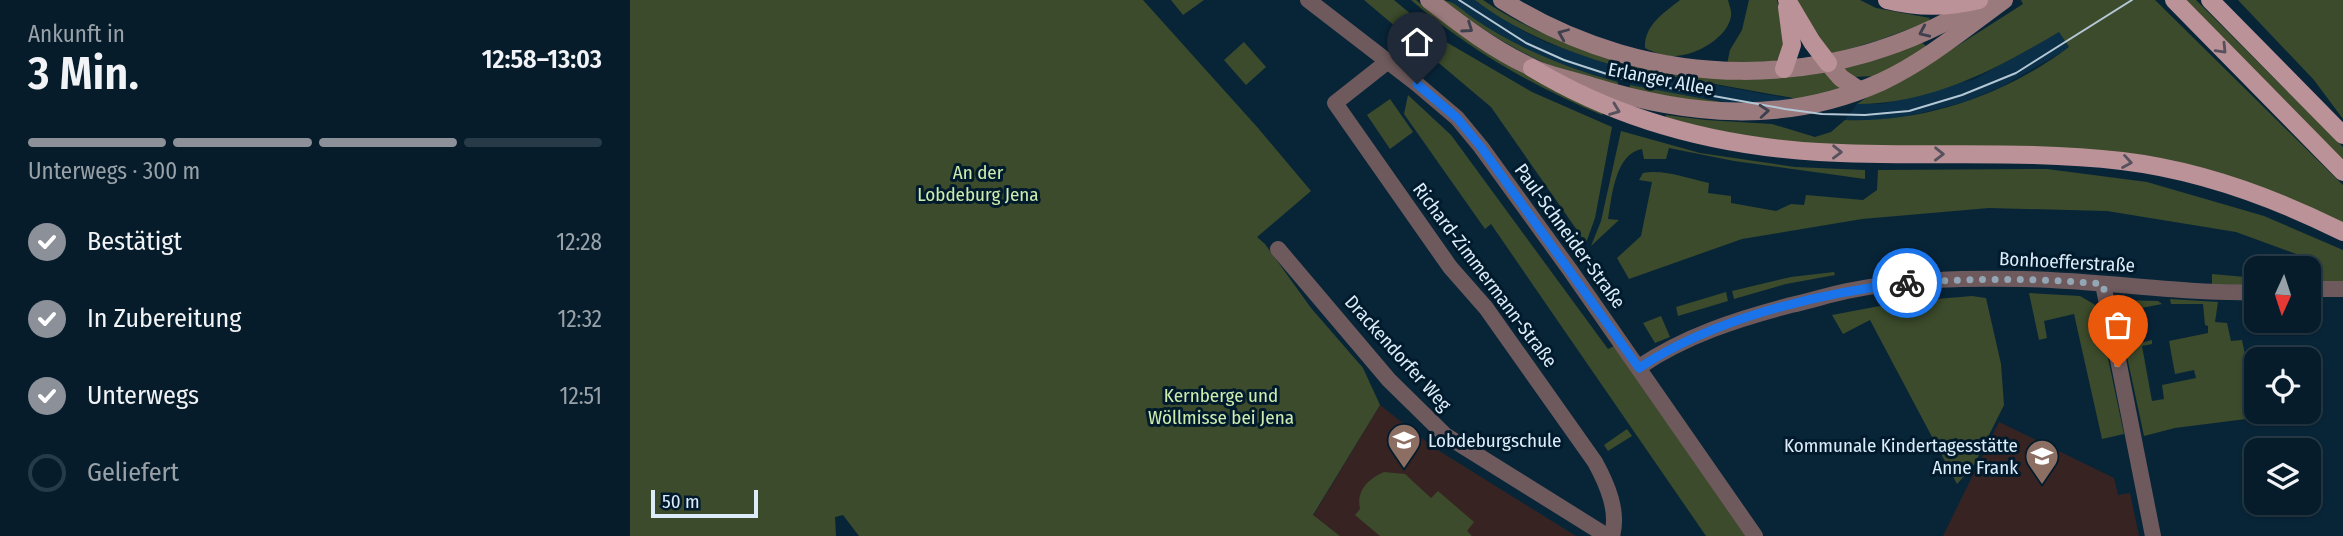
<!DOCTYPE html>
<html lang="de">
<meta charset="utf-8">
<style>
body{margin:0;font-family:"Fira Sans Condensed",sans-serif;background:#142936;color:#f1f3f6;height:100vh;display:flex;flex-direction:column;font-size:26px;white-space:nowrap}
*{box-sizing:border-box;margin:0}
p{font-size:23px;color:#98a1a8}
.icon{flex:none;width:38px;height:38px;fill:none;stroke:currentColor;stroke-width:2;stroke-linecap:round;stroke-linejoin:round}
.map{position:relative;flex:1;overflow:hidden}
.side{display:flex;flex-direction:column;background:#061c2a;width:630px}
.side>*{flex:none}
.needle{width:46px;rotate:183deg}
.tools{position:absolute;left:1614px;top:256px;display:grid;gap:14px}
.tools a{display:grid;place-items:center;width:77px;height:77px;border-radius:14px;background:#061c2a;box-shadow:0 2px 5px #0004,0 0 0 2px #273a47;font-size:35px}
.scale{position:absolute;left:21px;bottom:18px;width:107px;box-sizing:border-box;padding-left:7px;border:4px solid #dcecf9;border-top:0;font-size:19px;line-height:24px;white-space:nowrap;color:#dcecf9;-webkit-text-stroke:5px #011b2d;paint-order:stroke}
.pin{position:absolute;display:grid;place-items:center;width:60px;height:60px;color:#fff;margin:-72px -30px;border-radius:50% 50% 50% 0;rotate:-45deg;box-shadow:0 0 7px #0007}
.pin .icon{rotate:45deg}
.courier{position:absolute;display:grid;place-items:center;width:70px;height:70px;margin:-35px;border:5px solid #1a73e8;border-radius:50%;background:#fff;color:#222;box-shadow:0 2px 9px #0007}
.overview em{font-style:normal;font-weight:600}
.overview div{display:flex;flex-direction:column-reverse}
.overview{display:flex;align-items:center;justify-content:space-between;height:119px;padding:0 28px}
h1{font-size:46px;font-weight:600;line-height:52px}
.bar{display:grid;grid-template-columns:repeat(4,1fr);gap:10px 7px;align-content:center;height:84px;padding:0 28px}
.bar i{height:9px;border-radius:5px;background:#273a47}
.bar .current{background:#8c9099}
.bar p{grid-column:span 4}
ol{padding:0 28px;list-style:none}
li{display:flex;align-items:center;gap:21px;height:77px}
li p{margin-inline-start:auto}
li .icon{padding:7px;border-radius:50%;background:#8c9099;color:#fff;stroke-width:4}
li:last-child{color:#98a1a8}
li i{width:38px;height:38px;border:4px solid #273a47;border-radius:50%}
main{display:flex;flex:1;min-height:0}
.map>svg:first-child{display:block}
</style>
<main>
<section class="side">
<div class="overview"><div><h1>3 Min.</h1><p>Ankunft in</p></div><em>12:58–13:03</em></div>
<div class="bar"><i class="current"></i><i class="current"></i><i class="current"></i><i></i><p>Unterwegs · 300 m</p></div>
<ol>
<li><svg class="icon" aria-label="check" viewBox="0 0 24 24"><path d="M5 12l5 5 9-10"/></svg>Bestätigt<p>12:28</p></li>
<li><svg class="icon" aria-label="check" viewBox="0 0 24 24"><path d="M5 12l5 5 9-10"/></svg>In Zubereitung<p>12:32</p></li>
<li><svg class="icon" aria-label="check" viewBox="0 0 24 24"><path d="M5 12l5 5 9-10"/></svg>Unterwegs<p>12:51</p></li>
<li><i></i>Geliefert</li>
</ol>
</section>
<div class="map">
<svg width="1713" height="536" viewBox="0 0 1713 536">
<rect width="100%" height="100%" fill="#082538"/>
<g fill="#0a2f46">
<polygon points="819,0 845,0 893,31 917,43 989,67 988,82 927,64 895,50 842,18"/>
<polygon points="1429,32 1439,48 1371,87 1335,102 1275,117 1241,121 1215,120 1227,104 1252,104 1345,79"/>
<polygon points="1002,69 1128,93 1169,100 1122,107 1000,85"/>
</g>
<g fill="#372422">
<polygon points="750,405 803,447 946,536 710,536 683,516"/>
<polygon points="1369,422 1484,478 1488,495 1500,493 1509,536 1313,536"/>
</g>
<g fill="#3c4b2b">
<polygon points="0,0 513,0 628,128 681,191 627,237 635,244 681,308 733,368 750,405 683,515 710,536 229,536 213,515 205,517 206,536 0,536"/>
<polygon points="541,0 574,0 553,15"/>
<polygon points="734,0 764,0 811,39 902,92 982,127 965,218 956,243 861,107"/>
<path d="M781 0H786C842 48 905 82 973 112L972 115C902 86 838 49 781 0Z"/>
<path d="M811 0C824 0 833 11 843 18 889 49 936 68 988 82V89C962 80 935 73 910 61 874 44 843 23 811 0Z"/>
<path d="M845 0H853C895 29 941 46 989 62V67C937 52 888 33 845 0Z"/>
<path d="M1050 0H1098C1099 5 1102 11 1101 16 1098 37 1067 55 1046 56 1036 57 1023 52 1015 48 1014 25 1034 13 1050 0Z"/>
<polygon points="1119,0 1147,0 1157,38 1149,59 1144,61 1097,64 1100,50 1112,30"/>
<polygon points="1166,0 1230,0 1246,8 1300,18 1298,22 1249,40 1199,55"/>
<path d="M1391 0H1525L1713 185V226L1560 169 1139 141 1035 119 1036 115 1076 120 1142 124 1185 137 1201 132 1215 120C1294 123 1375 95 1439 47L1429 32C1364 70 1304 103 1227 104L1236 98 1277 78 1393 4Z"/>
<polygon points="1556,0 1566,0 1713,147 1713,160"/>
<polygon points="1608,0 1713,0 1713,119 1684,80"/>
<polygon points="614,42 636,67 616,85 594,60"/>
<polygon points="1291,42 1296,46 1296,50 1245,76 1222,77 1213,68 1252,58"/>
<polygon points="1002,65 1071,77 1104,78 1196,70 1214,87 1174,100 1002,69"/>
<polygon points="1000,85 1097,103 1099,105 999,91"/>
<polygon points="778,95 821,135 978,349 984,346 1116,536 1076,536 861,224 855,229 774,114"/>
<polygon points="760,99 783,132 760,149 737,115"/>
<path d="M991 131 1070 153 1165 167 1235 170V179L1104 161 1039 148 1036 159H1014L1012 149C985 154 982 196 978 219L989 220 961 246 971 221Z"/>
<path d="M1417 169 1517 182 1634 216 1713 250V281L1682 282 1683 260 1606 232 1477 211 1359 208 1232 219 1112 239 999 279 987 258 1011 236 1022 182 1009 180 1013 173C1034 169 1059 179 1079 183L1078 193 1101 196V203L1146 211 1161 204 1174 205 1176 195 1233 200 1247 190 1248 170Z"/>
<polygon points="1204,272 1205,275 1156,284 1104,299 1102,291 1161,277"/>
<polygon points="1582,274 1626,278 1626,285 1582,284"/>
<polygon points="1096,292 1098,301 1048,316 1046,307"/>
<polygon points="1399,293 1450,296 1467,306 1494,434 1472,439 1444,314 1414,321 1417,338 1409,340"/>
<polygon points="1342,296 1356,298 1371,364 1374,405 1344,465 1327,484 1240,320 1213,334 1202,315 1271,302"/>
<polygon points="1540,299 1588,302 1585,322 1597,323 1601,341 1612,340 1627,413 1616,416 1616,419 1545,428 1514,436 1495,347 1522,340 1522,344 1512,346 1522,401 1534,399 1532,385 1566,378 1564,370 1545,374 1539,341 1578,333 1578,326 1575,325 1573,304 1541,304"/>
<path d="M1488 300 1528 301 1532 304 1506 309C1497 302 1497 309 1488 309Z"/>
<polygon points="1031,316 1040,337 1025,343 1013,323"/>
<polygon points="997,429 1002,436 978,451 974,445"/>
<path d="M754 472 775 474 801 498 808 491 844 522 837 531 842 536H750L725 515 730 509C726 491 738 479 754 472Z"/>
</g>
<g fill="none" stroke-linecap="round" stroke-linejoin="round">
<g stroke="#6e5a5c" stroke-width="16">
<polyline points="678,0 787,84 827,118 851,147 940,270 1125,536"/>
<path d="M757 62 705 103 820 267 856 308 965 462C977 484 989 511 982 536"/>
<polyline points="648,249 759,380 815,435 977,536"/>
<polyline points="1473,284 1523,536"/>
<polyline points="1678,289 1713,289"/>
<path d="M1009 367C1055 336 1107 319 1161 305 1180 301 1198 295 1217 291 1274 279 1335 278 1392 279 1470 280 1548 294 1626 292"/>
</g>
<g stroke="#9a7a7d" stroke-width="18">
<path d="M799 0C831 25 864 50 901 67 919 76 942 80 961 86 1059 116 1155 125 1251 82 1296 61 1334 29 1374 0"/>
<path d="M872 0C1020 94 1206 95 1354 0"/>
<polyline points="1198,63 1211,78 1229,90"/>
</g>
<g stroke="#bb9297" stroke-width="18">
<polyline points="1157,0 1182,42 1198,63"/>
<path d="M1257 0C1288 8 1317 8 1349 0"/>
<polyline points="1544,0 1713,172"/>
<polyline points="1580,0 1713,135"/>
<path d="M902 68C990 121 1088 146 1189 152 1290 158 1391 149 1492 161 1568 170 1645 198 1713 232"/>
<polyline points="1154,69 1162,45 1157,7"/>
</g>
<polyline stroke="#b4c7d5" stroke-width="2" points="829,0 896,43 934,60 995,80 1155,109 1192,114 1235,115 1279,111 1332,95 1386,73 1502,0"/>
</g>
<defs><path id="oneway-chevron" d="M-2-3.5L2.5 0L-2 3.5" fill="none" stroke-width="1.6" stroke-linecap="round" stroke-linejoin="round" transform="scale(1.75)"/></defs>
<g stroke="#3e414d">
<use href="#oneway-chevron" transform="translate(838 28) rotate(35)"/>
<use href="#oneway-chevron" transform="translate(1294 32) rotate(156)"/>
<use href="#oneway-chevron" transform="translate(933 34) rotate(-157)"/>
<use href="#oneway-chevron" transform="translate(1134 111) rotate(-5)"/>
</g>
<g stroke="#55515d">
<use href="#oneway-chevron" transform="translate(1592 49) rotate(46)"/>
<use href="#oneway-chevron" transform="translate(985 110) rotate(21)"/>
<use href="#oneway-chevron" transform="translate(1207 152) rotate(1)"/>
<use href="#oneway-chevron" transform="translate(1309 154) rotate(1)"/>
<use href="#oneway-chevron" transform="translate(1497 162) rotate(9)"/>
</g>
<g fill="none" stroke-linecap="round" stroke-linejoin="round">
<path stroke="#92a6b5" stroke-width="7" stroke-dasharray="0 12.6" d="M1277 283C1342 278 1407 278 1473 284L1488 367"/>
<path stroke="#1a73e8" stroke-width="9" d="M787 84 827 118 851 147 1009 368C1084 318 1188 293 1277 283"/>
</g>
<defs>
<symbol id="school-pin" viewBox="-11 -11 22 30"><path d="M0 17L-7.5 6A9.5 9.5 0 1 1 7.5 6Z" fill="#8d6e63" stroke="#011b2d"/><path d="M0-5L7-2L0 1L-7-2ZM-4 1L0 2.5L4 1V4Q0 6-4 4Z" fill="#fff"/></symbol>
</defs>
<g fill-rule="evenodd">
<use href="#school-pin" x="755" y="421" width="38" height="52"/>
<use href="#school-pin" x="1393" y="437" width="38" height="52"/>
</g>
<g text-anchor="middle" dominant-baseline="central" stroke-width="6" stroke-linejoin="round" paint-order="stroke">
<g font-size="19" fill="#dcecf9" stroke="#011b2d">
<text transform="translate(1031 79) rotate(11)">Erlanger Allee</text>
<text transform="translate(940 236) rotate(54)">Paul-Schneider-Straße</text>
<text transform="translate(1437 262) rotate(3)">Bonhoefferstraße</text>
<text transform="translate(855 275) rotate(53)">Richard-Zimmermann-Straße</text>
<text transform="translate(768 353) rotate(48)">Drackendorfer Weg</text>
</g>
<g font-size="19" fill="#cdecad" stroke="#011b2d">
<text x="348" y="172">An der<tspan x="348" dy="22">Lobdeburg Jena</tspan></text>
<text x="591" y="395">Kernberge und<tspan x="591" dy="22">Wöllmisse bei Jena</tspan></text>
</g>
<g font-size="19" fill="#dcecf9" stroke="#011b2d" text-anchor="start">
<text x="798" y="440">Lobdeburgschule</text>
<text x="1388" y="445" text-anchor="end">Kommunale Kindertagesstätte<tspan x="1388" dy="22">Anne Frank</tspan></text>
</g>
</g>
</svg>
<div class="tools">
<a><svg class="needle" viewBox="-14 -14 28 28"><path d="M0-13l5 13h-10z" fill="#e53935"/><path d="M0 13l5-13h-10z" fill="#98a1a8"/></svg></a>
<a><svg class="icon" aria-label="locate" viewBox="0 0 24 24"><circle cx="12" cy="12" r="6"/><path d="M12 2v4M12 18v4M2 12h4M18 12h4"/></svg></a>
<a><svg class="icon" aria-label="layers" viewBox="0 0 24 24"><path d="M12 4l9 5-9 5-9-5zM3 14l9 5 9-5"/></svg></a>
</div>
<div class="scale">50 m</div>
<div class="pin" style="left:1488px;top:367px;background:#ea580c"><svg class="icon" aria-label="bag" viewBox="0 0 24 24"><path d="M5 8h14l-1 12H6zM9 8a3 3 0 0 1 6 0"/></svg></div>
<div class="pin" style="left:787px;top:84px;background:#1f2937"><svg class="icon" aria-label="home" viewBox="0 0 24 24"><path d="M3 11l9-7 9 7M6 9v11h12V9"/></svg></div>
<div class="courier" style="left:1277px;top:283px"><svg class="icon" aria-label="bike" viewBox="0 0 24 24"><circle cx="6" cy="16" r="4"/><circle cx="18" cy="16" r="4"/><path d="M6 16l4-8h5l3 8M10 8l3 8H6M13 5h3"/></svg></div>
</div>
</main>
